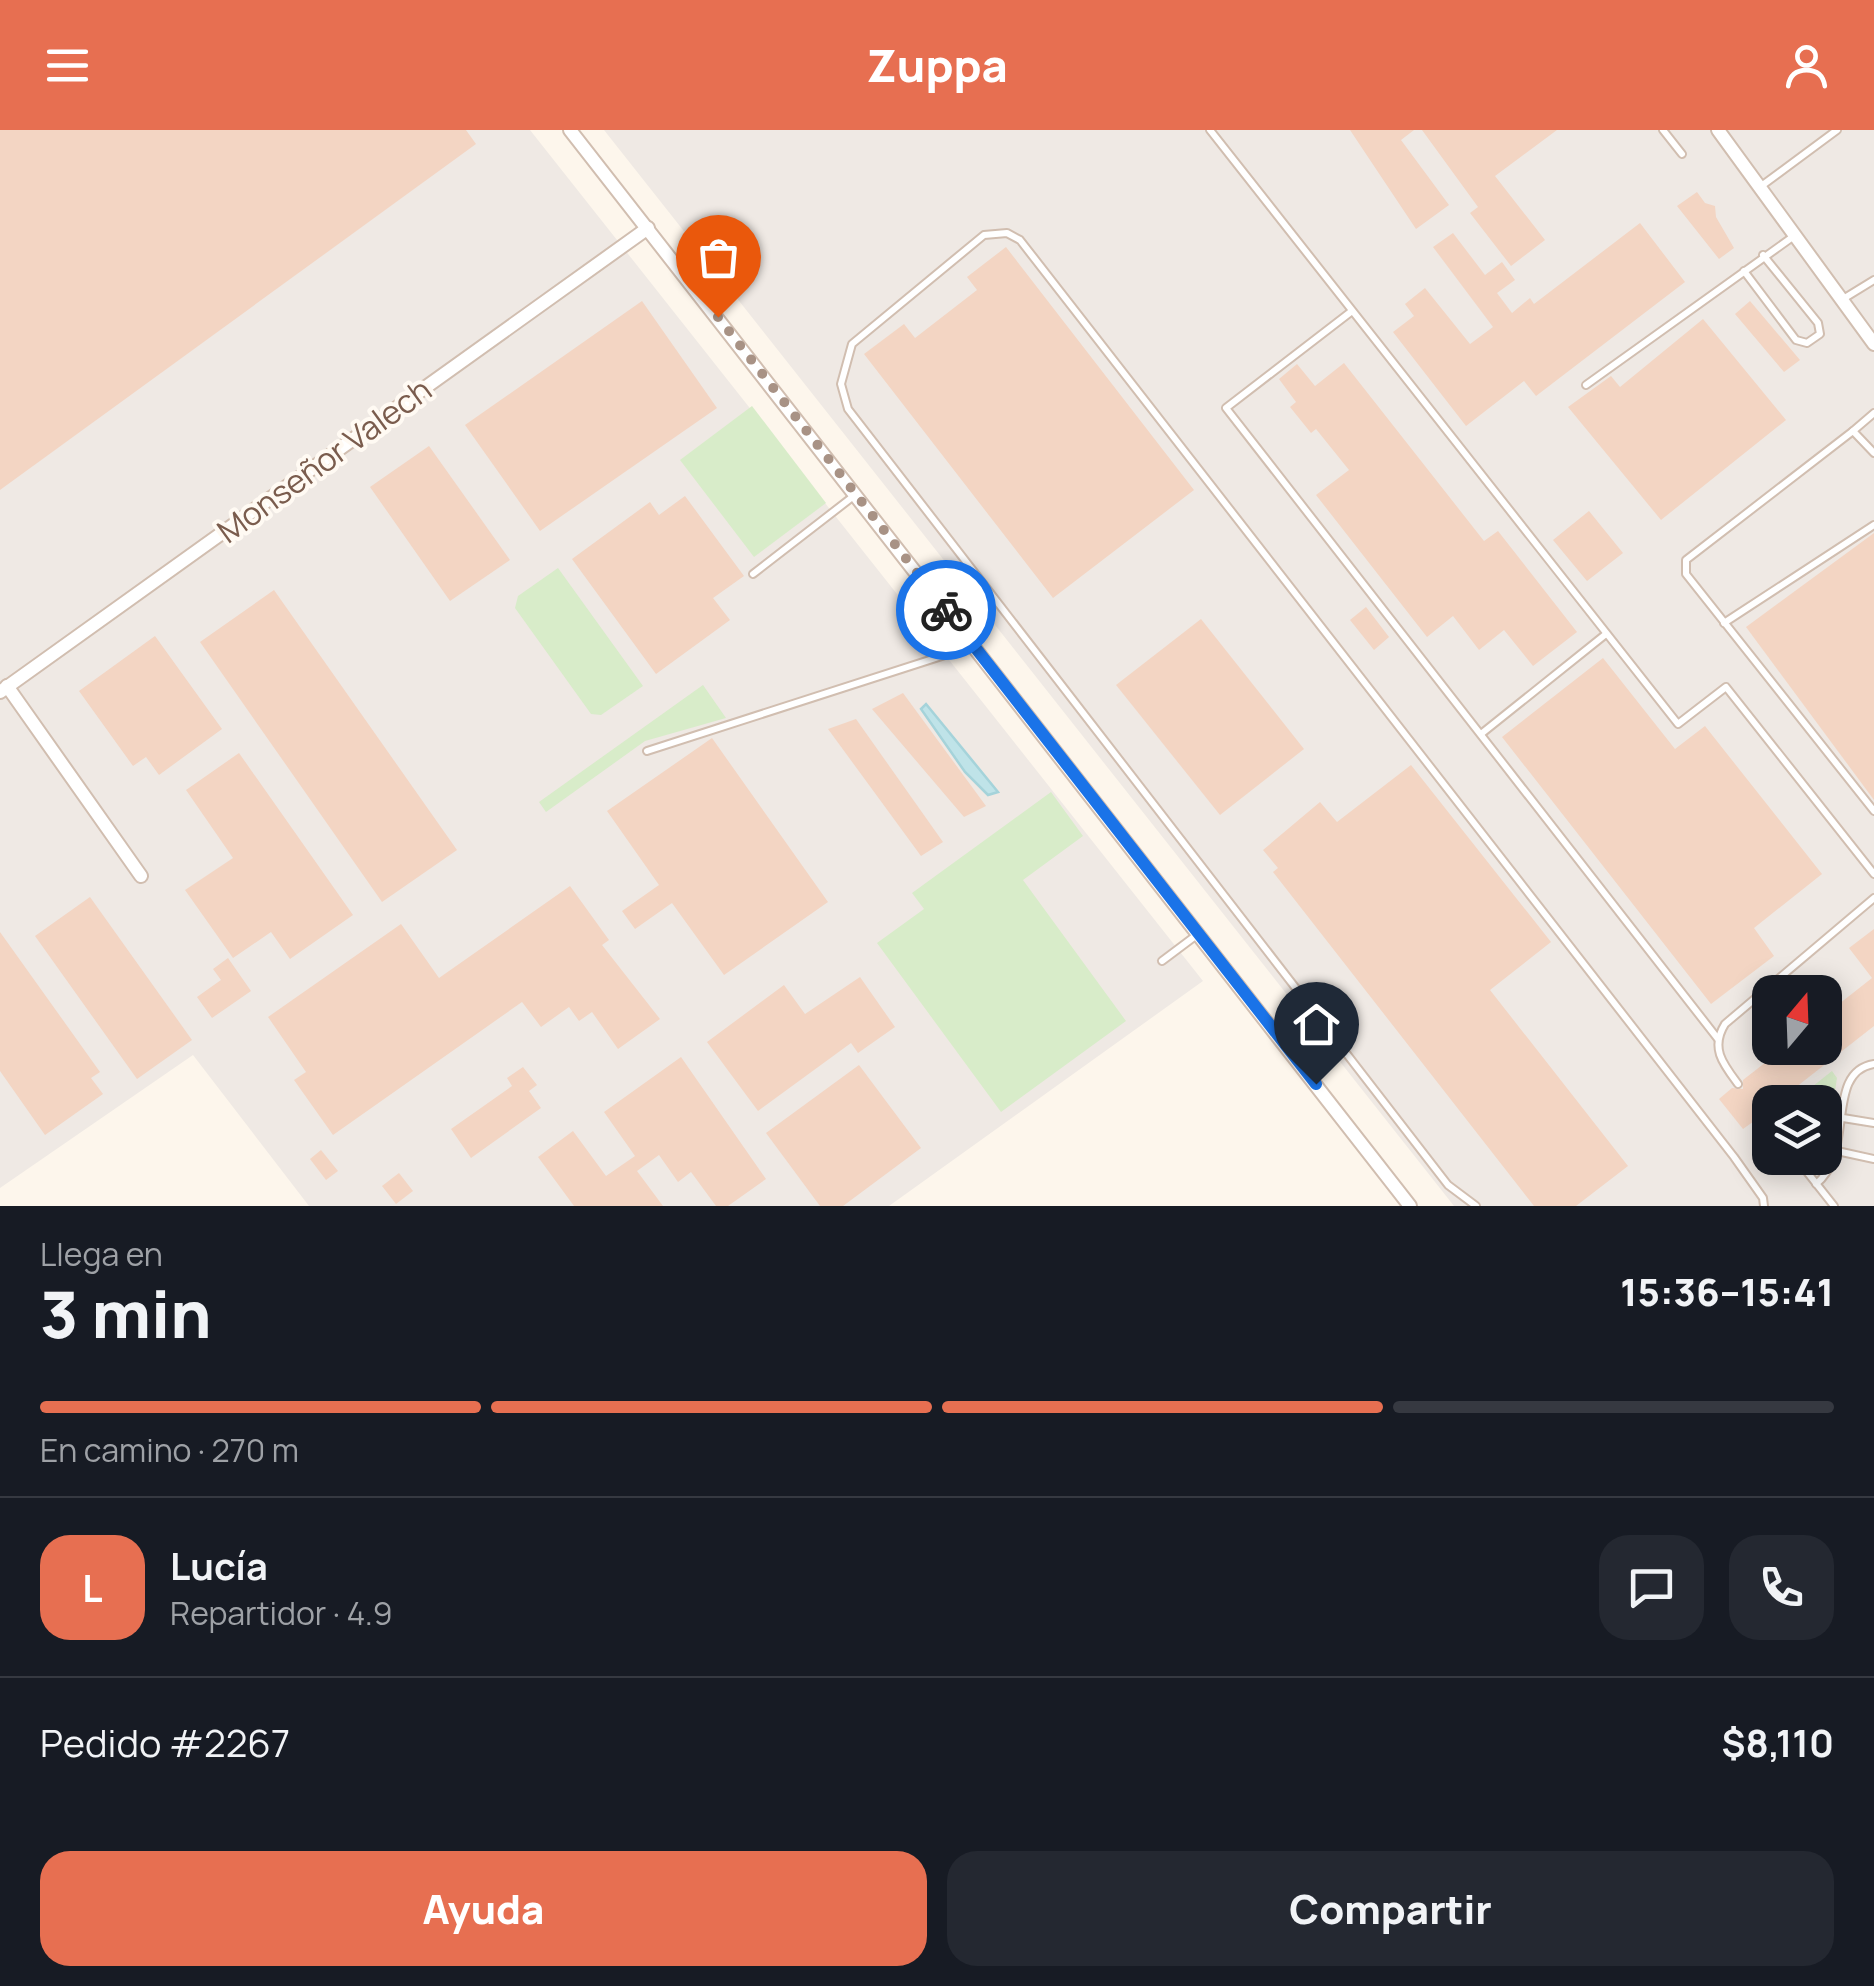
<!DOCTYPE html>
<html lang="es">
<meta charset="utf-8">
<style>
body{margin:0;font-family:Manrope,sans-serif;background:#242831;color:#f1f3f6;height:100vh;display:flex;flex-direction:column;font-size:38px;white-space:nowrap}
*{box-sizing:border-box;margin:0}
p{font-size:32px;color:#9ea1a6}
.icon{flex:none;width:55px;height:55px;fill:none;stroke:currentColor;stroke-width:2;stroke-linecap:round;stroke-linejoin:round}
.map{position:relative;height:1076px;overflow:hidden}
.side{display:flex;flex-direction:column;background:#171b24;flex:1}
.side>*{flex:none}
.needle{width:65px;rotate:19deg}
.buttons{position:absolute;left:1752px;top:845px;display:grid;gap:20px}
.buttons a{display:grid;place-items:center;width:90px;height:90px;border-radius:20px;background:#171b24;box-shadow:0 5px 25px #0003;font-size:50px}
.pin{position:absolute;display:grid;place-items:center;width:85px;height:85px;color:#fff;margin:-102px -42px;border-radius:50% 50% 50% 0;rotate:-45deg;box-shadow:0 0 10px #0007}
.pin .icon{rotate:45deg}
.courier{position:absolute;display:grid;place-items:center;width:100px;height:100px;margin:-50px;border:8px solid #1a73e8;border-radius:50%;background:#fff;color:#222;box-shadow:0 2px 12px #0007}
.summary em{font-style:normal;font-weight:800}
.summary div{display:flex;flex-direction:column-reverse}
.summary{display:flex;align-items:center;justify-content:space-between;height:170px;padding:0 40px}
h1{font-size:65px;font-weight:800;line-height:75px}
.bar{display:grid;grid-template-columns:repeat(4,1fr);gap:15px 10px;align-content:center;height:120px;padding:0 40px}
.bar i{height:12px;border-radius:8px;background:#363941}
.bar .selected{background:#e76f51}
.bar p{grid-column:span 4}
.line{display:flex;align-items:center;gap:25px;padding:0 40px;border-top:2px solid #363941}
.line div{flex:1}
.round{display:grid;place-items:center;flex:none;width:105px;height:105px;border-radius:30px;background:#242831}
.action{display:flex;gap:20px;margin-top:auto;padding:20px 40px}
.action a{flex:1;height:115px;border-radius:30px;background:#e76f51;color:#fff;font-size:40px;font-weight:800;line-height:115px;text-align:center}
.action a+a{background:#242831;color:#f1f3f6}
header{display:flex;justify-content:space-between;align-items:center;height:130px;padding:0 40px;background:#e76f51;color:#fff;font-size:45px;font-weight:800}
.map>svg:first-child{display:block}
</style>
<header><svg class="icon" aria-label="menu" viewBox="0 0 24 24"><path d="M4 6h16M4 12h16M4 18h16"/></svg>Zuppa<svg class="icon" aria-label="person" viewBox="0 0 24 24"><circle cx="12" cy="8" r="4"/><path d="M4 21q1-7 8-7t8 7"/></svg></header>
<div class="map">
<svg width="1874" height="1076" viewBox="0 0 1874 1076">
<rect width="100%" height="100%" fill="#fdf6ec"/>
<g fill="#efe9e4" fill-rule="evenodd">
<polygon points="0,0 530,0 1203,851 889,1076 309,1076 193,925 0,1058"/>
<path d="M604 0H1874V1076H1454ZM1770 862H1825V918H1770ZM1770 972H1825V1028H1770Z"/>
</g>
<g fill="#d8ecc9">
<polygon points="752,276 826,373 754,427 680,330"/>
<polygon points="558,438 643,556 601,585 591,584 515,478 518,466"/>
<polygon points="703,555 726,588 645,611 546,682 539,672"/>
<polygon points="1051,662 1083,706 1023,750 1126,891 1001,982 877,813 924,779 912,763"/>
<polygon points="1832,941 1837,948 1825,1025 1825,972 1793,972"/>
</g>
<polygon fill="#bfe3e8" stroke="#a5d3da" stroke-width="2.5" points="926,574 998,662 988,665 965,642 921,579"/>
<g fill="#f3d5c3">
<polygon points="0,0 466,0 476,14 0,360"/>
<polygon points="1350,0 1414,0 1401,10 1449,75 1416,99"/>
<polygon points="1422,0 1557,0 1495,46 1545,110 1511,136 1470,83 1478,77"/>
<polygon points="1697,62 1705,73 1715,76 1716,87 1734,118 1719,129 1677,76"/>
<polygon points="1640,93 1685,152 1536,266 1524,251 1466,296 1393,202 1414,186 1405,174 1425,158 1470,214 1493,197 1433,117 1453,103 1485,145 1502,132 1515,150 1497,163 1512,183 1530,168 1534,174"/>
<polygon points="1006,117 1194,360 1053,468 864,224 904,194 915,208 977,160 967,147"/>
<polygon points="642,171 717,278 540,401 465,295"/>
<polygon points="1750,171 1800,230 1784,242 1735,184"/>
<polygon points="1703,189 1786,290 1661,390 1568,277 1611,246 1620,257"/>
<polygon points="1344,233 1484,411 1498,401 1577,502 1533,536 1504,500 1479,520 1453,486 1427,507 1316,365 1349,340 1316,299 1311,303 1290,277 1296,272 1279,249 1297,234 1315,256"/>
<polygon points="429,316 510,430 450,471 370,357"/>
<polygon points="685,366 744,446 713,468 730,490 656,544 572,429 650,372 659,385"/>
<polygon points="1589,381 1623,423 1587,451 1553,410"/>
<polygon points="1874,403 1874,670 1746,497"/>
<polygon points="274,460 457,720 382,772 200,512"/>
<polygon points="1366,477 1389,507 1374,520 1350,490"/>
<polygon points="1201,489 1304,619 1220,685 1116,555"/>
<polygon points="155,506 222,599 159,645 146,627 133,636 79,561"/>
<polygon points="1603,528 1675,619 1705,596 1822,744 1754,798 1774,826 1711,874 1502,607"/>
<polygon points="903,563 986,676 964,687 872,579"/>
<polygon points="856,589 943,712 921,726 828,599"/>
<polygon points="712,608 828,772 724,845 672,773 635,799 622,781 659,755 607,681"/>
<polygon points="239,623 353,785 290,829 271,802 233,828 185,760 233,728 186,660"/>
<polygon points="1411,635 1551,812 1490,860 1628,1036 1576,1076 1534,1076 1273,742 1278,738 1263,720 1320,672 1337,692"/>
<polygon points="570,756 609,810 602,815 660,889 618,919 592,882 579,891 569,877 541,897 522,872 333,1005 294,950 306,942 268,887 401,794 439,848"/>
<polygon points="90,767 192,910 137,949 35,806"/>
<polygon points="1874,799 1874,896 1777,972 1770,972 1768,980 1759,978 1757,989 1743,999 1719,969 1732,958 1743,959 1743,950 1784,918 1825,918 1825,885 1872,848 1849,818"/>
<polygon points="0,802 100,942 91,948 103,964 45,1005 0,941"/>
<polygon points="228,828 251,861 212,888 197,867 221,850 213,839"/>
<polygon points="860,847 895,897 858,923 851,913 758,981 707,912 784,855 805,884"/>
<polygon points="681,927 766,1049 728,1076 716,1076 691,1042 678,1052 659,1025 637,1041 663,1076 574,1076 538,1027 573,1001 606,1046 635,1026 604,982"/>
<polygon points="859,935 921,1018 843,1076 820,1076 766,1003"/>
<polygon points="523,937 537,955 529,961 541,978 471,1028 451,999 512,956 507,948"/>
<polygon points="321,1020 338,1041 326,1050 310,1029"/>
<polygon points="399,1043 413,1061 396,1074 382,1056"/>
</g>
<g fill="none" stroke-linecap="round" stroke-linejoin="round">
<defs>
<g id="lane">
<polyline points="1210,0 1678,594 1726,557 1874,744"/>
<polyline points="1663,0 1682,24"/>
<polyline points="1760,57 1837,0"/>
<polyline points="1744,141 1796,210 1807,213 1820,204 1818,193 1763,125"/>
<polyline points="1843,169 1874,150"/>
<polyline points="1352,181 1226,278 1718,909"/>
<polyline points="1586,255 1794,106"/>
<polyline points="1853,301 1874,283"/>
<polyline points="1874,323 1853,301 1686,430 1686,444 1874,681"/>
<polyline points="753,444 855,365"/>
<polyline points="1724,493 1874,395"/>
<polyline points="1481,604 1606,504"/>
<polyline points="647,621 973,516"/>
<polyline points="1162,831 1198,804"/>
<path d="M1738 954C1723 934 1710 918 1725 894L1874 768"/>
<polyline points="1762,984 1770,994"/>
<polyline points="1843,988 1874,993"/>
<polyline points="1837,1021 1874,1029"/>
<polyline points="1796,1028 1834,1076"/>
<path d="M1816 1054C1856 1022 1824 942 1874 934"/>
<polyline points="1476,1076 1448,1055 848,279 841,254 852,214 984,105 1007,103 1020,110 1734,1027 1763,1068 1764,1076"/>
</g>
<g id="street">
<polyline points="570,0 1410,1076"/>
<polyline points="1718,0 1874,214"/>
<polyline points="7,556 141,746"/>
<polyline points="0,562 648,98"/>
</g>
</defs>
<use href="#lane" stroke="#d1beb0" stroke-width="10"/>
<use href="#street" stroke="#d1beb0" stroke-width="16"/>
<use href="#lane" stroke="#fff" stroke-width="6"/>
<use href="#street" stroke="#fff" stroke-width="12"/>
</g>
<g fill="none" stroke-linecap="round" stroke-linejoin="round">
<polyline stroke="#a89285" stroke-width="10" stroke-dasharray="0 18" points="718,187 946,480"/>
<polyline stroke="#1a73e8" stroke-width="12" points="946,480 1316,954"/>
</g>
<g text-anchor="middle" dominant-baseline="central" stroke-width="8" stroke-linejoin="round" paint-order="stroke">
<g font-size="32" fill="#7a5c4d" stroke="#fffaf3">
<text transform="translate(324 330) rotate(-36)">Monseñor Valech</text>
</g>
</g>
</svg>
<div class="buttons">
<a><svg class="needle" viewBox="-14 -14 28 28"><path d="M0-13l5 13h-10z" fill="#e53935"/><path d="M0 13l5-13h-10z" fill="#9ea1a6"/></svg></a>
<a><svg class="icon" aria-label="layers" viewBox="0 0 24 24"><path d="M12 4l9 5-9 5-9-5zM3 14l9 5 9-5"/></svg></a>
</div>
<div class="pin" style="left:718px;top:187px;background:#ea580c"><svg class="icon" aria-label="bag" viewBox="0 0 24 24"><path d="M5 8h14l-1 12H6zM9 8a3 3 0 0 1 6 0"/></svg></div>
<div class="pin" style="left:1316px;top:954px;background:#1f2937"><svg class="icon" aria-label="home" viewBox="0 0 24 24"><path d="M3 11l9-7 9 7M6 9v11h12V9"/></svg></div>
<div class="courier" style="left:946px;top:480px"><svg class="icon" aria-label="bike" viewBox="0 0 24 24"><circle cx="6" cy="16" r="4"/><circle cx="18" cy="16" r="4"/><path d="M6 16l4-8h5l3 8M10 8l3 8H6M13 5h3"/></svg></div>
</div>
<section class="side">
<div class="summary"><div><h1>3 min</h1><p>Llega en</p></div><em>15:36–15:41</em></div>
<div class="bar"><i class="selected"></i><i class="selected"></i><i class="selected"></i><i></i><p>En camino · 270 m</p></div>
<div class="line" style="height:180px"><b class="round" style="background:#e76f51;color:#fff">L</b><div><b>Lucía</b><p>Repartidor · 4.9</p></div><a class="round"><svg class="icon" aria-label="chat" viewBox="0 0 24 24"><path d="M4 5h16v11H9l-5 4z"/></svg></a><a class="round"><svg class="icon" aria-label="phone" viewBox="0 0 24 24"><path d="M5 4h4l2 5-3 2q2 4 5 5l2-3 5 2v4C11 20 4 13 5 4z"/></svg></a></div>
<div class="line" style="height:130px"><div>Pedido #2267</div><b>$8,110</b></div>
<div class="action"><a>Ayuda</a><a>Compartir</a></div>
</section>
